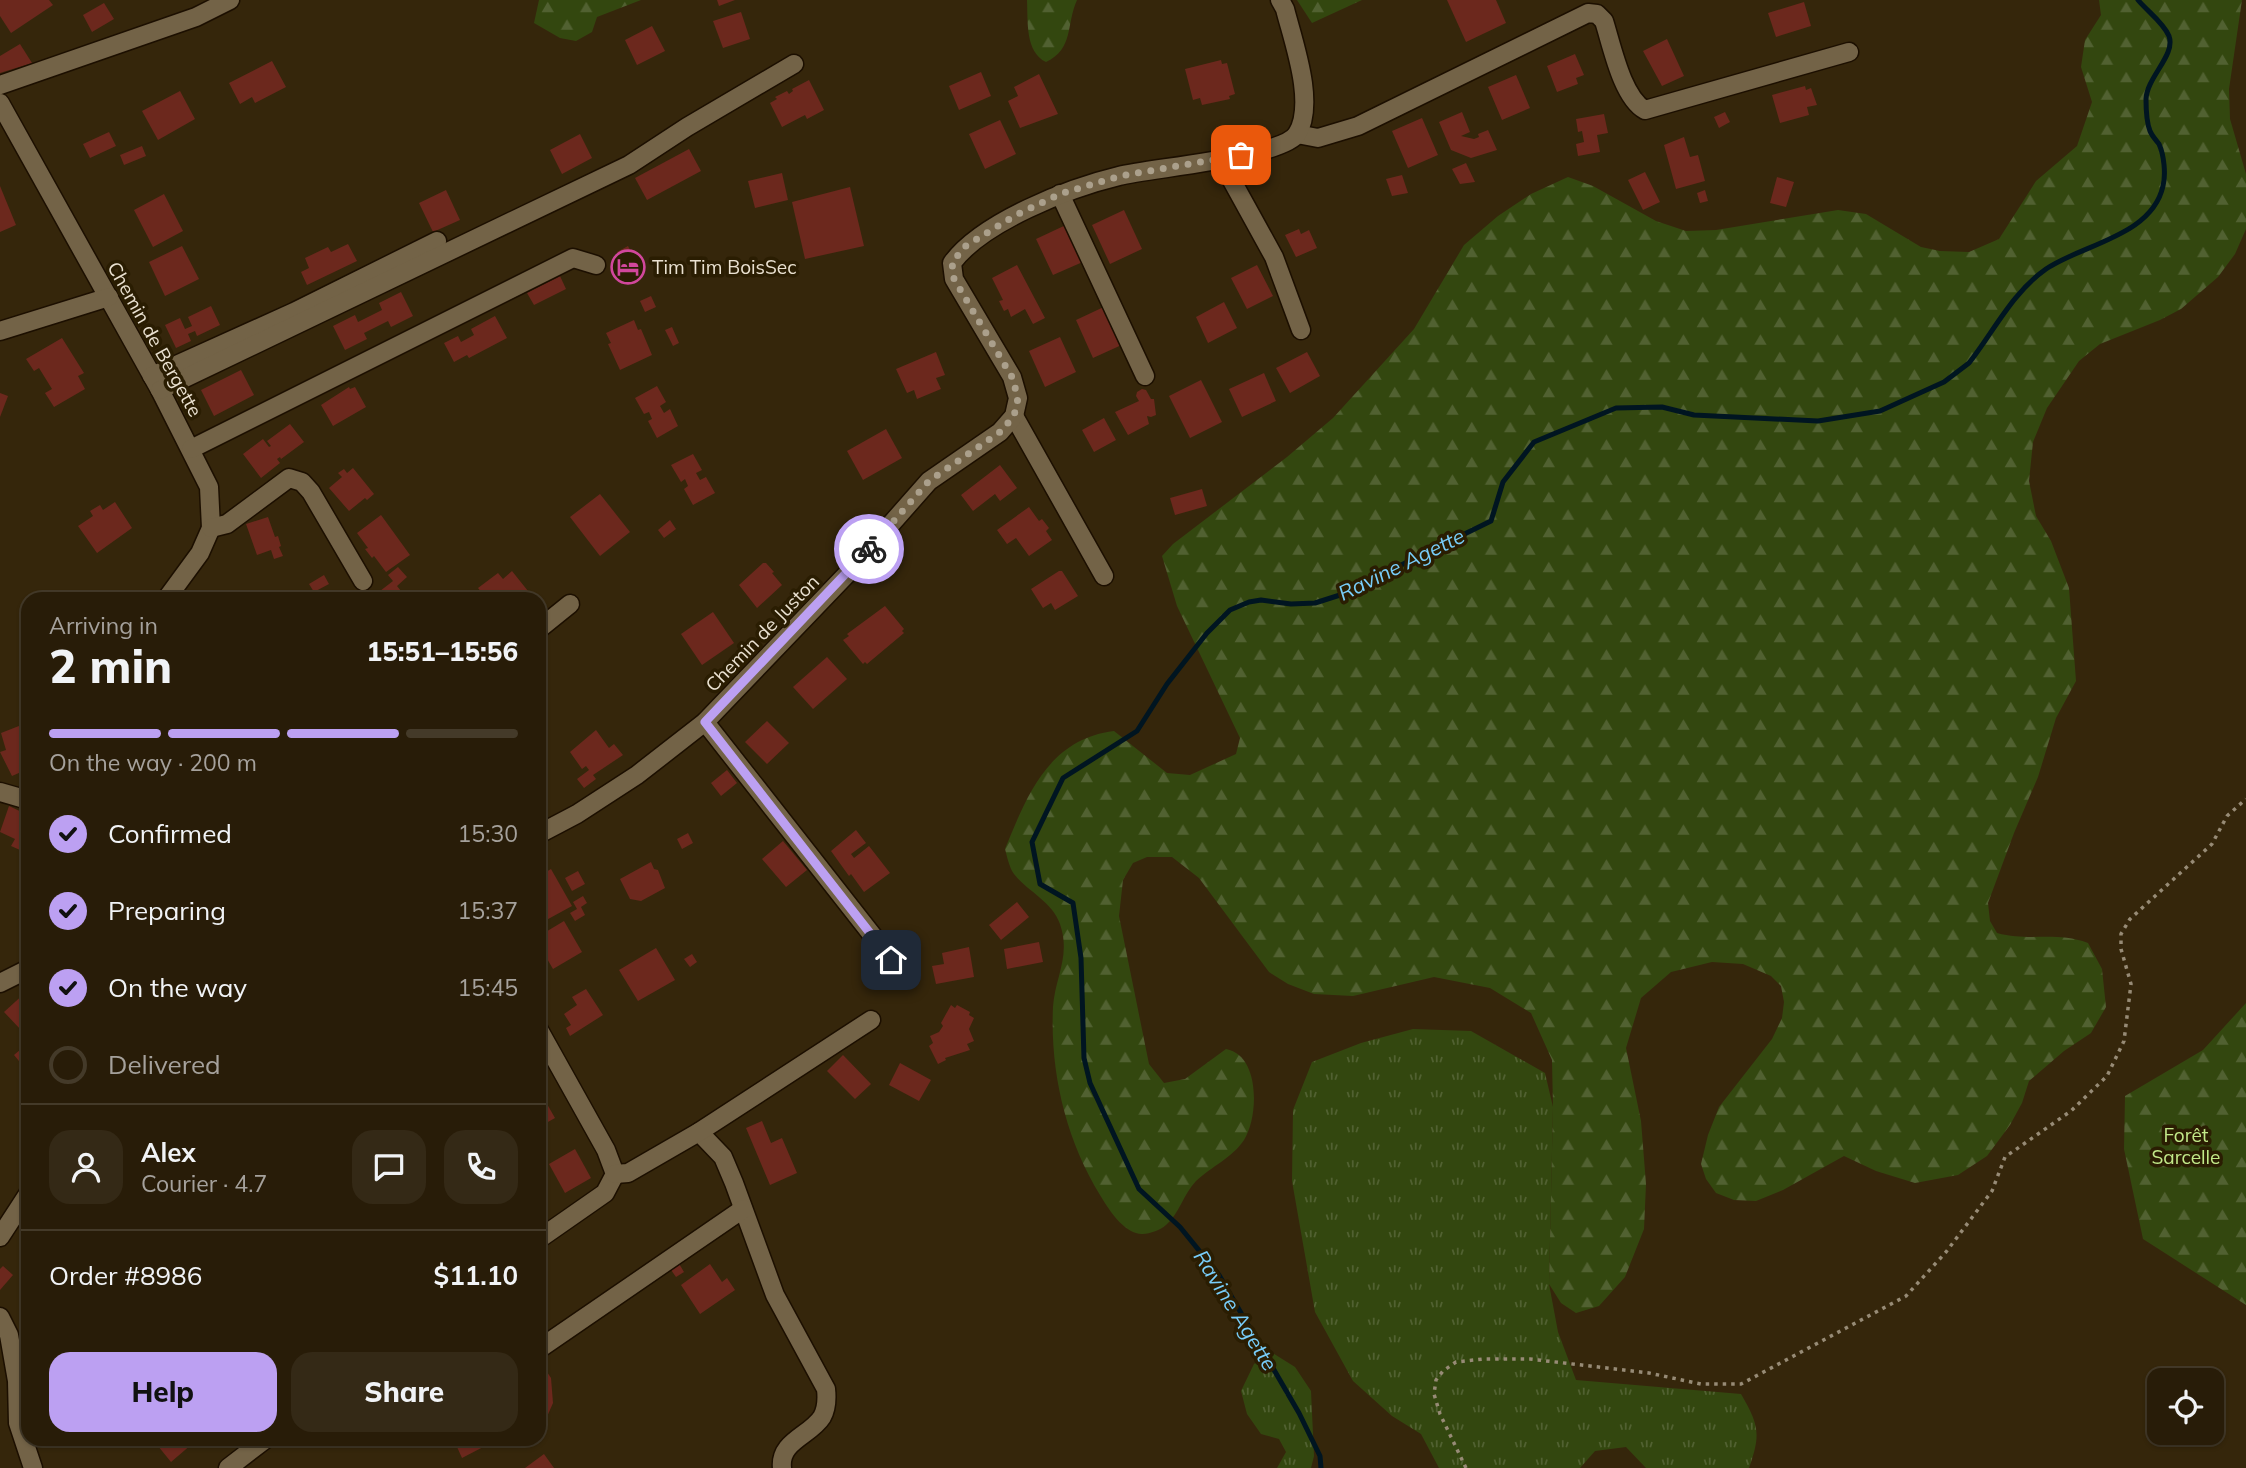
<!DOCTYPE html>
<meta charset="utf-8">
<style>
body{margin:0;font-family:Mulish,sans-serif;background:#342916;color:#f1f3f6;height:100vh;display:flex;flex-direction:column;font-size:26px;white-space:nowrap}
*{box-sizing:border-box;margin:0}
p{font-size:23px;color:#a5a19c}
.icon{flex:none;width:38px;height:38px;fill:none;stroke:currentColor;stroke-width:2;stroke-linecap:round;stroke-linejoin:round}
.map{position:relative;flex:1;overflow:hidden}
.panel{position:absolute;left:21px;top:592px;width:525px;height:854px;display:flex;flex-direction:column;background:#281c08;border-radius:21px;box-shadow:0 2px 5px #0004,0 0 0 2px #443a29}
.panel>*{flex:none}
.controls{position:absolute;left:2147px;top:1368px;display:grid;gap:14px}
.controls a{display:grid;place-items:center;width:77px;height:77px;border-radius:14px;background:#281c08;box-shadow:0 2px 5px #0004,0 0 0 2px #443a29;font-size:35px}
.pin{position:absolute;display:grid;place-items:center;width:60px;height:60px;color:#fff;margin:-30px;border-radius:14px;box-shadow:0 4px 10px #0006}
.courier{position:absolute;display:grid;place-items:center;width:70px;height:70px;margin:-35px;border:5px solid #bca0f2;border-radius:50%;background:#fff;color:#222;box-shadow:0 2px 9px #0007}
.summary em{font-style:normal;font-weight:800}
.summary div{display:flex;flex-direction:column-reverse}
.summary{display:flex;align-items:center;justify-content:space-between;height:119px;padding:0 28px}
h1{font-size:46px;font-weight:800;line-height:52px}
.bar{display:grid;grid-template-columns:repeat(4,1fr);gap:10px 7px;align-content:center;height:84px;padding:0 28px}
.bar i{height:9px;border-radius:5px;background:#443a29}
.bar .selected{background:#bca0f2}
.bar p{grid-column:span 4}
.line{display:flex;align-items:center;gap:18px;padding:0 28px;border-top:2px solid #443a29}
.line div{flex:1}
.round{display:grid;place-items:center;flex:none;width:74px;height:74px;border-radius:21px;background:#342916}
ol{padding:0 28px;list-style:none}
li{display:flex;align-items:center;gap:21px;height:77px}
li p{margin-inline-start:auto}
li .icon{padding:7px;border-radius:50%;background:#bca0f2;color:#111;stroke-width:4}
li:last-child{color:#a5a19c}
li i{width:38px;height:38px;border:4px solid #443a29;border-radius:50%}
.button{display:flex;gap:14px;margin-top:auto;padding:14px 28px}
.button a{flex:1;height:80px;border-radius:21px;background:#bca0f2;color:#111;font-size:28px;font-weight:800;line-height:80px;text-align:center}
.button a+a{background:#342916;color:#f1f3f6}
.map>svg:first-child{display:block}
</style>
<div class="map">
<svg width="2246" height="1468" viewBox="0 0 2246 1468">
<defs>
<pattern id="grass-tufts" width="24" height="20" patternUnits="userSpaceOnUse" patternTransform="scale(1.75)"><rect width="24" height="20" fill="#33470f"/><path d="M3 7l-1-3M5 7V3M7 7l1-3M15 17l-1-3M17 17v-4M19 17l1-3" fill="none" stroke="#516131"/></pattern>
<pattern id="forest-firs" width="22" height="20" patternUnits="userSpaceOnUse" patternTransform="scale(1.75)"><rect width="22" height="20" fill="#33470f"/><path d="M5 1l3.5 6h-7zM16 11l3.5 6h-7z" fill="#516131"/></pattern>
</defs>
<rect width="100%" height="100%" fill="#35260b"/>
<g fill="url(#grass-tufts)">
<path d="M1413 1029 1471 1031 1545 1073 1553 1107 1549 1284 1558 1332 1576 1380 1741 1394C1759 1425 1761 1434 1749 1468H1646L1626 1447 1595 1451 1580 1468H1439L1421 1434 1392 1416 1353 1381 1315 1312 1292 1181 1293 1110 1312 1062 1361 1043Z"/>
<polygon points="1271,1352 1295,1367 1311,1391 1314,1456 1311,1468 1277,1468 1286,1452 1279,1439 1261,1434 1247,1414 1241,1391 1254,1364"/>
</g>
<g fill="url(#forest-firs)">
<polygon points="539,0 641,0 597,17 592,32 576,41 560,38 534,23"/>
<path d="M1027 0H1077C1066 24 1074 49 1046 62 1025 52 1028 21 1027 0Z"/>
<polygon points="1297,0 1362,0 1312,23"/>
<path d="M2099 0H2242L2229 89 2230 119 2246 174V229L2235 254 2218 277 2181 309 2160 320 2100 344 2079 361 2047 408 2033 442 2029 481 2036 516 2051 541 2069 588 2076 681 2056 718 2038 777 2014 833 1988 903 1990 921 1997 933C2030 942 2055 931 2088 943L2102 969 2106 1007 2091 1033 2064 1051 2029 1081 2022 1103 2010 1125 1987 1156 1958 1175 1915 1183 1876 1171 1844 1156 1783 1190 1756 1201 1734 1200 1716 1193 1706 1179 1701 1164 1708 1135 1719 1107 1772 1039 1782 1018 1784 1002 1781 986 1771 976 1743 964 1712 962 1671 972 1641 998 1626 1048 1641 1121 1646 1184 1644 1229 1625 1277 1599 1306 1576 1313 1561 1303 1549 1284 1553 1107 1552 1060 1531 1013 1490 988 1434 977 1353 996 1314 994 1288 984 1269 972 1199 878 1172 857H1147L1133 863 1123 880 1119 916 1149 1064 1164 1083 1185 1079 1226 1049C1260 1055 1259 1116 1244 1140 1233 1157 1211 1167 1196 1181 1184 1193 1179 1214 1166 1225 1159 1231 1145 1236 1136 1233 1120 1228 1108 1208 1100 1195 1066 1139 1050 1073 1053 1007 1055 977 1071 956 1060 924 1052 901 1027 891 1014 874 1009 867 1007 856 1005 849 1027 795 1049 739 1114 731L1167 773 1190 775 1236 754 1240 738 1177 606 1162 556 1173 544 1287 457 1333 418 1414 329 1464 245 1498 216 1531 194 1568 177 1593 186 1656 221 1686 231 1716 230 1838 210 1866 214 1921 247 1940 251 1969 252 1999 239 2036 181 2077 146 2092 102 2081 67 2085 40 2101 15Z"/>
<polygon points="2246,1003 2246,1305 2143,1239 2124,1149 2125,1096 2203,1050"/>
</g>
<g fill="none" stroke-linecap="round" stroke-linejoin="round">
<path stroke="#001521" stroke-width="5" d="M1321 1468 1320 1456 1299 1413 1219 1275 1180 1227 1139 1189 1090 1083 1084 1058 1081 958 1073 903 1040 884 1032 842 1063 778 1137 731 1167 684 1207 633 1230 610 1249 602 1261 600 1291 604 1315 603 1340 595 1491 521 1503 482 1534 442 1616 408 1662 407 1694 415 1818 421 1880 411 1944 382 1969 363C1994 331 2012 293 2046 269 2083 244 2152 236 2163 186 2166 174 2164 155 2159 144 2156 140 2152 136 2150 131 2146 121 2146 109 2146 99 2147 77 2176 55 2169 36 2163 22 2147 11 2138 0"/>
</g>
<g fill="#6c281d">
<polygon points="0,0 49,0 53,5 11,33 0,16"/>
<polygon points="717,0 735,0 719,6"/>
<polygon points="1447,0 1496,0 1506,23 1466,42"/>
<polygon points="1804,2 1811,26 1776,37 1768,13"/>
<polygon points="104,3 114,19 92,32 83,15"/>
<polygon points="741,12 750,39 723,48 713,21"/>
<polygon points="652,26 665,51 637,65 625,40"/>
<polygon points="1667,39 1684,76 1662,86 1643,51"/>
<polygon points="20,44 32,63 0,73 0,56"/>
<polygon points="1575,54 1584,75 1576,78 1578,84 1557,92 1547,66"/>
<polygon points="1221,60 1222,64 1227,63 1235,94 1229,96 1230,99 1202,105 1200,98 1193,100 1185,69"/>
<polygon points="272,61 286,87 255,103 252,97 240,104 229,83"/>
<polygon points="981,72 991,96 959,110 949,86"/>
<polygon points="1039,74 1058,114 1020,128 1008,101 1018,96 1014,87"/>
<polygon points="1516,75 1530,108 1502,120 1488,87"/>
<polygon points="809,80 824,110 807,119 805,115 782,127 770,103 777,99 775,97 787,91 789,94 793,91 792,89"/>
<polygon points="1805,86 1806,90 1811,88 1817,105 1807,107 1809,115 1780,123 1772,95"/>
<polygon points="180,91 195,119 158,140 142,111"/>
<polygon points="1462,112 1470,132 1461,136 1474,139 1479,137 1478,134 1488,130 1497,150 1471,158 1451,150 1439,122"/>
<polygon points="1725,112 1730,122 1719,128 1714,117"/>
<polygon points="1604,114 1608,133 1597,135 1600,152 1578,156 1576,144 1584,142 1582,131 1578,132 1576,119"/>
<polygon points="1422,118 1438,155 1408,168 1392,131"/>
<polygon points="1000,120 1016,154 985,169 969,134"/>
<polygon points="109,132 116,146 90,158 83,144"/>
<polygon points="580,134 592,158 562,174 550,150"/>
<polygon points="1684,137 1690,157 1698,155 1705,181 1676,189 1664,145"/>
<polygon points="142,146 146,156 124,165 120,155"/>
<polygon points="689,149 701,171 647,200 635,178"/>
<polygon points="1466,163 1475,182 1460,184 1452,169"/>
<polygon points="1645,172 1660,202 1643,210 1628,180"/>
<polygon points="782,173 788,200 755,208 748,181"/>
<polygon points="1402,175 1408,193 1392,196 1386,179"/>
<polygon points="1777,177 1794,182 1786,207 1770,203"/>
<polygon points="0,186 16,225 0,232"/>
<polygon points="850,187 864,246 805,259 792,202"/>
<polygon points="446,190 460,220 433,232 419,203"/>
<polygon points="1705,190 1708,201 1700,203 1697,193"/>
<polygon points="164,194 183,231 153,247 134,210"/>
<polygon points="1124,210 1142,249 1110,264 1092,225"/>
<polygon points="1068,224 1085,261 1053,275 1036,239"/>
<polygon points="1299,229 1301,234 1309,230 1317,248 1296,257 1285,235"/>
<polygon points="348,244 357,261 307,285 301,272 309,268 305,258 328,247 331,252"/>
<polygon points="182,246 199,279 165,296 149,262"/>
<polygon points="628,246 641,271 630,277 617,252"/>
<polygon points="1017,265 1045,318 1033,324 1025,309 1011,317 1008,309 1004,311 999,301 1003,300 992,278"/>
<polygon points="1257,265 1273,296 1247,309 1231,278"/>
<polygon points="560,276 566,289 534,305 527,293"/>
<polygon points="401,292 413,316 391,327 388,321 364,333 367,339 345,350 333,326 355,315 358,322 382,310 379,303"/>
<polygon points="651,296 656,307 645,312 640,301"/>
<polygon points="1224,302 1237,328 1208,343 1196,317"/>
<polygon points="1108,305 1126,343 1093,358 1076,320"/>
<polygon points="211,306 220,325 197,336 195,331 188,334 191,341 176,348 165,325 180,318 185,329 192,326 188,317"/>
<polygon points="495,316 507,338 469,358 467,355 454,362 444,343 458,336 461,342 474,335 471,329"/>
<polygon points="634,320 638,330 641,329 652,355 620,370 608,344 611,343 606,333"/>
<polygon points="672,327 679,343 673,346 665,330"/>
<polygon points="1060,337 1076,372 1045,387 1029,351"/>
<polygon points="62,338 84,373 78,376 85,389 54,407 45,393 52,389 39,368 34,371 26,359"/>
<polygon points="936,352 945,375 936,378 941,389 917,399 914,390 907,393 896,369"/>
<polygon points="1307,352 1320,376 1290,393 1276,368"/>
<polygon points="241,370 254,395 214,416 201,390"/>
<polygon points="1264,373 1276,401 1242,417 1229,389"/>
<polygon points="1201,380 1222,422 1190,438 1169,396"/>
<polygon points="657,386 666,402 660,406 664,413 670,409 678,426 657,438 648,421 652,419 649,412 644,414 635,398"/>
<polygon points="349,387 350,389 355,387 366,407 333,426 321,405"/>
<polygon points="1142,389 1146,390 1151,399 1154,399 1156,415 1151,417 1147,416 1149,424 1128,435 1115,412 1139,401 1136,396 1137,392"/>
<polygon points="0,393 8,396 0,417"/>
<polygon points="1104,418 1116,440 1094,452 1082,430"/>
<polygon points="290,424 304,442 281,459 280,457 277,459 280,463 261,478 243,454 263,439 269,447 271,446 267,441"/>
<polygon points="886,429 902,458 863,480 847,451"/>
<polygon points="693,454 702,470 696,473 700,480 706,477 715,493 693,505 684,489 688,486 685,479 681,482 671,465"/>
<polygon points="1000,465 1017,488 1000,501 995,494 973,511 961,495"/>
<polygon points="353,468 374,494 367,500 365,498 349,511 329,488 342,477 338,473 344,469 347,473"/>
<polygon points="1202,489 1207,506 1175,515 1170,498"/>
<polygon points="600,494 630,532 600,556 570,517"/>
<polygon points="115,502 132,528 97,553 78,526 93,516 90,511 100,505 103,510"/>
<polygon points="1029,507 1039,521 1042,519 1049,528 1046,531 1052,540 1029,556 1016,538 1007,544 997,530"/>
<polygon points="381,515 410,555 386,572 374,556 372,558 365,549 368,548 357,533"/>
<polygon points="268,517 275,537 278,536 281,546 279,547 283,556 274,559 271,550 257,555 246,524"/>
<polygon points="670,520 676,529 664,538 658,530"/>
<polygon points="763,563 766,563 774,572 772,573 782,585 757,608 739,585"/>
<polygon points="398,567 407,577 397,586 405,596 404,598 371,598 393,581 388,575"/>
<polygon points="512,571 528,591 518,598 486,598 478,588 498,573 503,579"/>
<polygon points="1059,571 1062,571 1078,596 1055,610 1051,603 1043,608 1031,589"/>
<polygon points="324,575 329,584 314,592 309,584"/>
<polygon points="885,606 904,629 902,631 904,633 867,664 865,662 863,664 843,640 849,636 847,634"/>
<polygon points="713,612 734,643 702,665 681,634"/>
<polygon points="827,657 847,679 813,709 793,687"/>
<polygon points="767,721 789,743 767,764 745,742"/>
<polygon points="24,724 28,730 28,769 12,776 0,752 6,750 1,733"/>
<polygon points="596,730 609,748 614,744 623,755 593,775 596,779 584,788 577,779 589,770 586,766 582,769 570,752"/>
<polygon points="727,770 737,783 721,796 711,783"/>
<polygon points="9,806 28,815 28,833 20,850 11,846 15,839 0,832"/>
<polygon points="856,830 866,843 851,854 854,858 869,846 890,873 864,892 851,874 849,876 831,851"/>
<polygon points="688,833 693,843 682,849 677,839"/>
<polygon points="783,841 807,870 786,887 762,859"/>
<polygon points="651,862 654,869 658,870 665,888 641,901 630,899 620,879"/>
<polygon points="551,869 572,906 539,924 539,876"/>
<polygon points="578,871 585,884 572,891 565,878"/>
<polygon points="583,896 587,903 581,907 585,915 575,921 570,913 577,909 573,902"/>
<polygon points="1017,902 1029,917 1001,940 989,925"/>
<polygon points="564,921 582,952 553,969 539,945 539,936"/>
<polygon points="1039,942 1043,962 1007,969 1004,949"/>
<polygon points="969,947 974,977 936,984 932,966 944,964 942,953"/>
<polygon points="656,948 675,980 638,1001 619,970"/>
<polygon points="692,954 697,962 690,967 684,959"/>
<polygon points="586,989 603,1015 570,1036 566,1028 571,1025 564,1014 577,1005 572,997"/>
<polygon points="26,992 28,994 28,1024 21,1030 4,1012"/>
<polygon points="951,1005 955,1008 957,1005 970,1012 969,1015 974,1018 969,1029 974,1041 967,1044 970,1050 945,1058 946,1060 938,1064 929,1046 933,1043 930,1036 939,1032 943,1026 941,1023"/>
<polygon points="28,1043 28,1072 14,1055"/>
<polygon points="843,1055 871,1084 855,1099 827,1071"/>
<polygon points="900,1063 931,1080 919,1101 889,1085"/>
<polygon points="539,1090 555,1118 539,1127"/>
<polygon points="762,1121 771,1143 782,1138 797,1173 770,1185 746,1128"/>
<polygon points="575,1149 591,1178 565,1193 549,1164"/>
<polygon points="678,1262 684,1272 676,1277 669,1267"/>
<polygon points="710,1264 722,1282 727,1278 735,1290 700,1314 681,1285"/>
<polygon points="3,1266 13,1275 0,1290 0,1269"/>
<polygon points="539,1360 551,1378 553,1403 546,1419 539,1415"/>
<polygon points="161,1438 199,1438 171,1462 158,1446 163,1441"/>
<polygon points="453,1438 484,1438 487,1445 462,1458"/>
<polygon points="544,1454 554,1468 525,1468"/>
</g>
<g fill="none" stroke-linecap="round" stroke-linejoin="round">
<defs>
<g id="minor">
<polyline points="0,85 196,17 230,0"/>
<polyline points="0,103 160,390 209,487 211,528 200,553 167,598"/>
<path d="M1297 134 1318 138 1358 126 1588 13 1597 14 1604 21C1612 46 1622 97 1645 110L1849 52"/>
<polyline points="1220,159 1274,257 1301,330"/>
<polyline points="1060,194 1145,376"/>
<polyline points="0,331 109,297"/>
<polyline points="152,376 294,312 437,241"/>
<polyline points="160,390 629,165 687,127 794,64"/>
<polyline points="1014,416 1104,576"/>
<polyline points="191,449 573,258 596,265"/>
<polyline points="211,528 227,524 289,478 302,482 311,492 363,581"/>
<polyline points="539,629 570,604"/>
<polyline points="705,722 891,959"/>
<polyline points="0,792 28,800"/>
<path d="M539 834 577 814 637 775 705 722 846 575 929 481 1000 432 1014 416 1018 398 1012 377 954 279 952 263C982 222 1069 188 1119 176 1151 168 1282 157 1297 134 1316 103 1293 41 1285 9L1280 0"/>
<polyline points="0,983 28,969"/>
<polyline points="539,1030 606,1150 615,1174 605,1193 539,1239"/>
<path d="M699 1132 723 1157 734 1183 775 1295 826 1389C827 1398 827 1408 822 1417 810 1436 779 1441 782 1468"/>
<polyline points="615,1174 628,1173 699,1132 871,1020"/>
<polyline points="0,1237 28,1194"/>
<polyline points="0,1317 9,1335 17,1381 18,1423 33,1468"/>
<polyline points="539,1349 743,1209"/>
<polyline points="228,1468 267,1438"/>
</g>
</defs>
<use href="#minor" stroke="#1c0f00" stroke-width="21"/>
<polyline stroke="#978b76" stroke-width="3.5" stroke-dasharray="3.5 5" stroke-linecap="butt" points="1466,1468 1440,1414 1434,1394 1436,1380 1443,1371 1456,1362 1483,1359 1530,1359 1649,1373 1701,1384 1741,1384 1906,1296 1946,1252 1992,1191 2005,1157 2071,1111 2107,1076 2124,1041 2131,984 2121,949 2121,934 2130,919 2212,844 2227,816 2246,799"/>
<use href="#minor" stroke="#736347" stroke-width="18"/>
</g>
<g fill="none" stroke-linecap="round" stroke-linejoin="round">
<polyline stroke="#aba08c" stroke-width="7" stroke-dasharray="0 12.6" points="869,549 929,481 1000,432 1014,416 1018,398 1012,377 954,279 952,263 964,247 1016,215 1060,194 1120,176 1241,155"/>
<polyline stroke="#bca0f2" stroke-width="9" points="869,549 705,722 891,960"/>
</g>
<defs>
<symbol id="hotel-ring" viewBox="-11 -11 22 22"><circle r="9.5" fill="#2a1d02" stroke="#d1479c" stroke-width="1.5"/><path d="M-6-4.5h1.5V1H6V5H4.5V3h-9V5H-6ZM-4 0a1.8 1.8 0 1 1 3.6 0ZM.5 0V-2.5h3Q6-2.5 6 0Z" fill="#d1479c"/></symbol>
</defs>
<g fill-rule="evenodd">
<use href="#hotel-ring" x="609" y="248" width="38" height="38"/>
</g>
<g text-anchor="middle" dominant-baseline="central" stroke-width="7" stroke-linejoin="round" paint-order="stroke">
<g font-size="19" fill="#eae1d1" stroke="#2a1d02" text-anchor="start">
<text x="652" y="267">Tim Tim BoisSec</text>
</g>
<g font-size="19" fill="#eae1d1" stroke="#2a1d02">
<text transform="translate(155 339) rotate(61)">Chemin de Bergette</text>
<text transform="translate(762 633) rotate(-46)">Chemin de Juston</text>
</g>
<g font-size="19" fill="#c2e989" stroke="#2a1d02">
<text x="2186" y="1135">Forêt<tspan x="2186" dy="22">Sarcelle</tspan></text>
</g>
<g font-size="21" font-style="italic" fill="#78cdf9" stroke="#2a1d02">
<text transform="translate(1401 564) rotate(-26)">Ravine Agette</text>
<text transform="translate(1236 1310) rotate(58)">Ravine Agette</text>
</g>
</g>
</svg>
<div class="controls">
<a><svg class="icon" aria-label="locate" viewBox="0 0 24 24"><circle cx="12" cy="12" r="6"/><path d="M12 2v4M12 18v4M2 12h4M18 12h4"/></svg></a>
</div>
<div class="pin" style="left:1241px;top:155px;background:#ea580c"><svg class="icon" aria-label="bag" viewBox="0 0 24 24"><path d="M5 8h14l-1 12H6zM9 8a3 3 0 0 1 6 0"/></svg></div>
<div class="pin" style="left:891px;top:960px;background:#1f2937"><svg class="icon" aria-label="home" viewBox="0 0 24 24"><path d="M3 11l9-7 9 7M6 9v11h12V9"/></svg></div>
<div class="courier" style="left:869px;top:549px"><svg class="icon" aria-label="bike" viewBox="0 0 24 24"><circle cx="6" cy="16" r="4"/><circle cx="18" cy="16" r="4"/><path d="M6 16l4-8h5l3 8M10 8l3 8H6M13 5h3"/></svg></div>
<section class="panel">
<div class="summary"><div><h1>2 min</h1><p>Arriving in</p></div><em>15:51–15:56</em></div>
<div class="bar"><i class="selected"></i><i class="selected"></i><i class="selected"></i><i></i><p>On the way · 200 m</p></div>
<ol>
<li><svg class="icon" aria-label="check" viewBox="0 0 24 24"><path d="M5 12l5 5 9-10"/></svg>Confirmed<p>15:30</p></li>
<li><svg class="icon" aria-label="check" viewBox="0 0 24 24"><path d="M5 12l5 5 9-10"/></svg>Preparing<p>15:37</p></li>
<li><svg class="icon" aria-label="check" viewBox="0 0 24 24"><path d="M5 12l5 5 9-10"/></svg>On the way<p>15:45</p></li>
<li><i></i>Delivered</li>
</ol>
<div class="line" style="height:126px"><a class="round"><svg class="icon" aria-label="person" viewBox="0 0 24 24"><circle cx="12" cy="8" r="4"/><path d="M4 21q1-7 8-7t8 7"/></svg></a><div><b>Alex</b><p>Courier · 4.7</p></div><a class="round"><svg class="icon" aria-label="chat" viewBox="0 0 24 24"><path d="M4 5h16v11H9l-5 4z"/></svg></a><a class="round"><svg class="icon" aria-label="phone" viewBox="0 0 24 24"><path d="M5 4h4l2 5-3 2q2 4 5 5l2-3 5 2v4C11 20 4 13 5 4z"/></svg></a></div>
<div class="line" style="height:91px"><div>Order #8986</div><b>$11.10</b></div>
<div class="button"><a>Help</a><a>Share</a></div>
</section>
</div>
